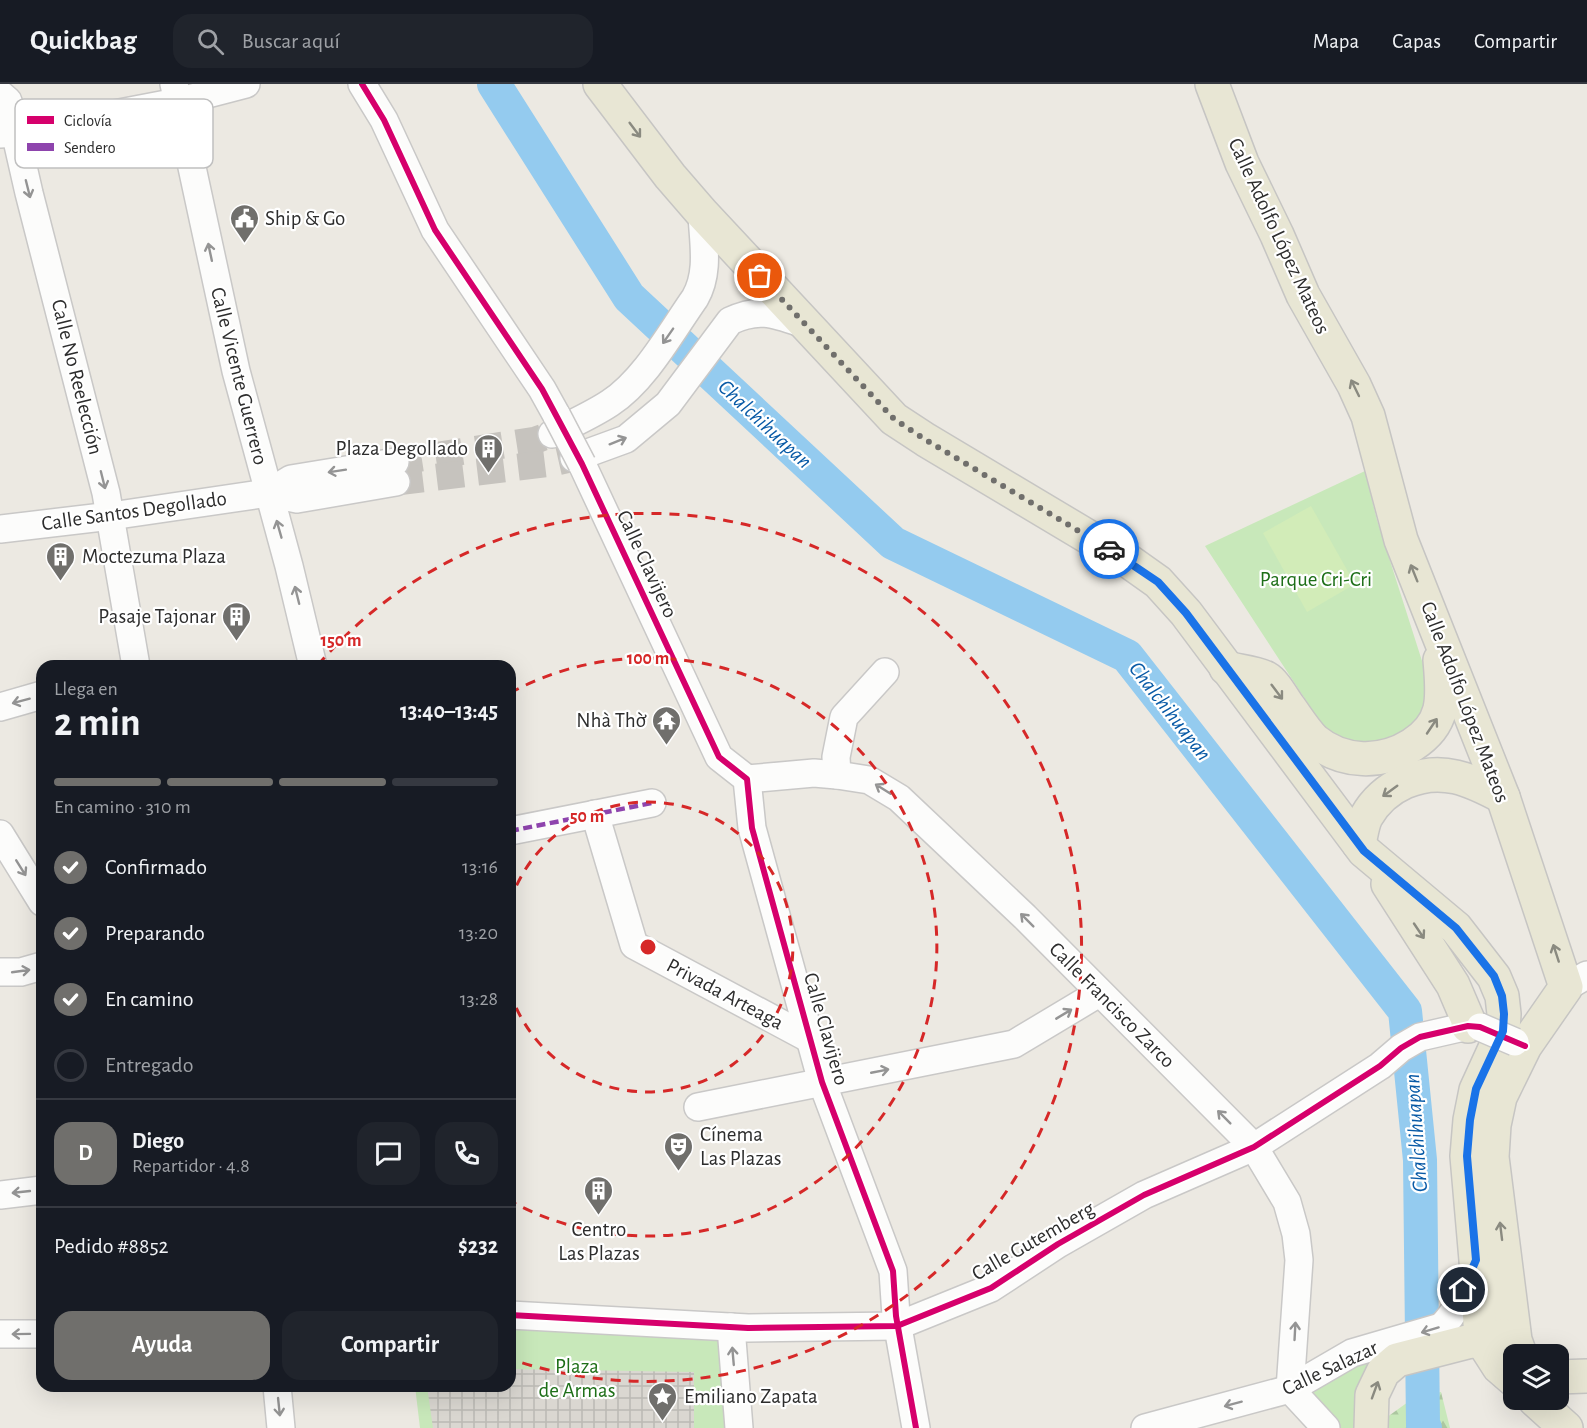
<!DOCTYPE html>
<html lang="es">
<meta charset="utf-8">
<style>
body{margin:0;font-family:"Alegreya Sans",sans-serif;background:#20242c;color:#f1f3f6;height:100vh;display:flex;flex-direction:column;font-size:22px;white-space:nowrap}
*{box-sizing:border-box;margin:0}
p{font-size:20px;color:#9ea1a6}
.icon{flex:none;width:33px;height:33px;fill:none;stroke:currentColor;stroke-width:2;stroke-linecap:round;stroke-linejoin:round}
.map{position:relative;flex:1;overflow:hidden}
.drawer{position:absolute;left:36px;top:576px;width:480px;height:732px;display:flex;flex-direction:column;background:#171b24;border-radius:18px;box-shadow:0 6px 24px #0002}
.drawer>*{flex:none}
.fabs{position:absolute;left:1503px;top:1260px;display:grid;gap:12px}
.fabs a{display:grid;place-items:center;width:66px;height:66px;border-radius:12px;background:#171b24;box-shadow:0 6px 24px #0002;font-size:30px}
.pin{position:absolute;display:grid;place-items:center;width:51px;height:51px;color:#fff;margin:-26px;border:3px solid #fff;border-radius:50%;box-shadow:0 2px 6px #0007}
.courier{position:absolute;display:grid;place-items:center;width:60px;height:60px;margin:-30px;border:4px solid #1a73e8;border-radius:50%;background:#fff;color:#222;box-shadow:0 2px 8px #0007}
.overview em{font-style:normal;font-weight:700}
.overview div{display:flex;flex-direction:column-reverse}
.overview{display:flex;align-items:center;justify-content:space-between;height:102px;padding:0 18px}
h1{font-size:39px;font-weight:700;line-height:45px}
.bar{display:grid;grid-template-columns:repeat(4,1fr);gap:9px 6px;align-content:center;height:72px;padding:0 18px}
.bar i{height:8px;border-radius:4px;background:#363941}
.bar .current{background:#706f6c}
.bar p{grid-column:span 4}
.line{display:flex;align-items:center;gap:15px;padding:0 18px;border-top:2px solid #363941}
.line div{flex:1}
.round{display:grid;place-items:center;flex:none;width:63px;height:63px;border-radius:18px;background:#20242c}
ol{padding:0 18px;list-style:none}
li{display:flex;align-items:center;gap:18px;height:66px}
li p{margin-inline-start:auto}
li .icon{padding:6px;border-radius:50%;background:#706f6c;color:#fff;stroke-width:4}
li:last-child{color:#9ea1a6}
li i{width:33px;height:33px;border:3px solid #363941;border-radius:50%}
.action{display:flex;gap:12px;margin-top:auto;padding:12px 18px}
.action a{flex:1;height:69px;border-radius:18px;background:#706f6c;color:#fff;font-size:24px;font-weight:700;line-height:69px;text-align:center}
.action a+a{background:#20242c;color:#f1f3f6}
header{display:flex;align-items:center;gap:36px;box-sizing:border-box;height:84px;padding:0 30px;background:#171b24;border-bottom:2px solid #363941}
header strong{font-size:28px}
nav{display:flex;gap:33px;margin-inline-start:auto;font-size:21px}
.search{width:420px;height:54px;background:#20242c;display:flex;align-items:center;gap:15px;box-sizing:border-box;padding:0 21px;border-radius:18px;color:#9ea1a6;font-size:22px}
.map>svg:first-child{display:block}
</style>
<header>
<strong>Quickbag</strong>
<div class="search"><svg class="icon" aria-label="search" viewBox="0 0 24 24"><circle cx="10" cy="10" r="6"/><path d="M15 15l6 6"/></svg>Buscar aquí</div>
<nav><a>Mapa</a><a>Capas</a><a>Compartir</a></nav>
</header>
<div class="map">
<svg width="1587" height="1344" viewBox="0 0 1587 1344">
<defs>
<pattern id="forest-firs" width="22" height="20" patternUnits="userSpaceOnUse" patternTransform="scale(1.5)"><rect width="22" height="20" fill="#c8e8ba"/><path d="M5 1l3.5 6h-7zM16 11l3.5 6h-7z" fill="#acc7a0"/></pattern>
<pattern id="plaza-grid" width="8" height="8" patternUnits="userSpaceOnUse" patternTransform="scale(1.5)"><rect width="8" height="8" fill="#dad7d1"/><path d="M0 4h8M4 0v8" fill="none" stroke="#bbb9b4"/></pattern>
</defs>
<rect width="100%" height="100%" fill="#ece9e2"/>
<polygon fill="url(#forest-firs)" points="1441,1308 1450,1344 1384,1344 1383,1336 1415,1313"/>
<g fill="#c8e8ba">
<polygon points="1365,387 1377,436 1430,602 1427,624 1404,650 1366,660 1343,656 1326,647 1205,462"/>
<polygon points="510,1242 720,1255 726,1344 420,1344 415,1302 510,1302"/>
<polygon points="1376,1272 1358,1344 1340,1344 1312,1310 1315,1301"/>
</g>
<polygon fill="#d2ecb8" points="1311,422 1355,500 1307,528 1263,449"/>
<polygon fill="url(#plaza-grid)" points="510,1285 694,1288 694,1344 433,1344 427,1302 510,1302"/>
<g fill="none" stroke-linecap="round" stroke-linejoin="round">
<polyline stroke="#94cbef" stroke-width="34" points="494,0 629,213 893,459 1127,572 1405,927 1420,1076 1423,1341 1425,1344"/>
<g stroke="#c6c3be" stroke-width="27" stroke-dasharray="27 14" stroke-linecap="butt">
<polyline points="395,378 536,356 552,350"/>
<polyline points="396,398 552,379 574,374"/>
</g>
<defs>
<g id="minor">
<polyline points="174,0 236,287 289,482 313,582"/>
<polyline points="362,0 384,36 435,146 542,305 557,332"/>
<polyline points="0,10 8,17 29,109 106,409 136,582"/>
<polyline points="0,50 15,49 177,18 246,0"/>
<path d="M552 350C571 340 592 331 610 319 645 296 671 248 695 214 710 188 703 158 702 129"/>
<path d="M574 374 626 355 668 320 730 237C759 223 775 230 804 240"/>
<polyline points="582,380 719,673 747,695 752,744 822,998 893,1187 896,1232 916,1344"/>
<polyline points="268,409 291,395 395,378"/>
<polyline points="0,445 111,432 268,409 297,415 396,398"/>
<polyline points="0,623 42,611"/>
<polyline points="837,691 836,673 844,633 885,588"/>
<polyline points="747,695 814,689 837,691 869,696 899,714 1025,833 1254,1063 1287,1118 1296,1150 1299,1176 1290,1305"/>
<polyline points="595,730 634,861 810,955"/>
<polyline points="510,747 652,719"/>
<polyline points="0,750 42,818"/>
<polyline points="0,888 21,888 42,882"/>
<polyline points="1566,903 1587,891"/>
<polyline points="698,1023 1014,960 1099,909"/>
<polyline points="0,1111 42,1106"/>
<polyline points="510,1231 748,1244 897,1242 991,1204 1058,1160 1144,1111 1254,1063 1380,982 1401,964 1420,953 1468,942 1480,943"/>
<polyline points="731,1243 739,1344"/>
<polyline points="0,1250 42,1250"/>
<polyline points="277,1302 281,1344"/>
<polyline points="1290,1305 1326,1344"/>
<path d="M1145 1344 1290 1305 1352 1269 1441 1243C1459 1227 1467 1199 1476 1177"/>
</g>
<g id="major">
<polyline points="600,0 670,92 702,129 894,335 926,356 1127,476 1158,498 1186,529 1364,767 1456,844 1494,893 1502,912 1504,930 1503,947 1476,1006 1470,1036 1467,1072 1476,1176 1481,1255 1499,1283 1514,1296"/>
<polyline points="1212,0 1242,79 1277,151 1303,211 1354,301 1368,332 1401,456 1503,713 1566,903 1525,962 1500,1013 1494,1041 1492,1073 1515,1256 1520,1270"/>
<path d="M1226 584C1237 587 1257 589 1266 594 1275 599 1283 615 1289 623 1297 634 1305 647 1314 656 1343 680 1382 680 1412 661 1447 639 1443 612 1440 576"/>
<path d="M1359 760C1361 752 1362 741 1366 733 1384 701 1421 685 1456 693 1473 697 1488 705 1503 713"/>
<polyline points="1388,800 1453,901 1468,936 1468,942"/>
<polyline points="1558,1293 1587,1292"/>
<polyline points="1535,1316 1566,1344"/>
<polyline points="1371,1344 1372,1311 1383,1288 1397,1276 1467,1258 1504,1252"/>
</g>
</defs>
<use href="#minor" stroke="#c9c8c7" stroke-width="30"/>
<use href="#major" stroke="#c6c5c3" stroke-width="36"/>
<use href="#minor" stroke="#fcfcfb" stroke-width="27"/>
<use href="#major" stroke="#e8e6d4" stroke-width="33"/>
<defs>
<g id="minor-bridge">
<polyline points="557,332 582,380"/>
<polyline points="1480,943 1515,958"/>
</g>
</defs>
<use href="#minor-bridge" stroke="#c9c8c7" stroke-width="30" stroke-linecap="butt"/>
<use href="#minor-bridge" stroke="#fcfcfb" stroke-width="27"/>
<polyline stroke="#8e44ad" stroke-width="4.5" stroke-dasharray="9 4.5" stroke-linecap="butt" points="510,747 652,719"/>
<defs>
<g id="cycleway">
<polyline points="362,0 384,36 435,146 542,305 582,380 719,673 747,695 752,744 822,998 893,1187 896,1232 916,1344"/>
<polyline points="510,1231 748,1244 897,1242 991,1204 1058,1160 1144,1111 1254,1063 1380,982 1401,964 1420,953 1468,942 1480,943 1525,962"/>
</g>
</defs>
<use href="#cycleway" stroke="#fff" stroke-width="10"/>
<use href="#cycleway" stroke="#d6006c" stroke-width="6"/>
</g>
<defs><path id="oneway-shaft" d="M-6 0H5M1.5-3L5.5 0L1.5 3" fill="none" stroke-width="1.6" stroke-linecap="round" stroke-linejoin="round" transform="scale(1.5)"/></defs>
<g stroke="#8a8a80">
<use href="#oneway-shaft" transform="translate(635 46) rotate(53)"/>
<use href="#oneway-shaft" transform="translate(1355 304) rotate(-116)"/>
<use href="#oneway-shaft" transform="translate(1414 489) rotate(-112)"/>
<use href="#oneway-shaft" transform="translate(1277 608) rotate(53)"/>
<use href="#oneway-shaft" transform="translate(1432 642) rotate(-56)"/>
<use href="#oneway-shaft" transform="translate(1390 707) rotate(144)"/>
<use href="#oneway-shaft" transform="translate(1419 847) rotate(56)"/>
<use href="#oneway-shaft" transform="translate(1556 869) rotate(-108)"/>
<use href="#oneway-shaft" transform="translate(1501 1147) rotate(-97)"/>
<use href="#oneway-shaft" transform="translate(1375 1306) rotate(-70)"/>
</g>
<g stroke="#949494">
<use href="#oneway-shaft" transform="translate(28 105) rotate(76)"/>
<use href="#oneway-shaft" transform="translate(210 168) rotate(-102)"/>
<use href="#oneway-shaft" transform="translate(668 252) rotate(125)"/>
<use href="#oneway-shaft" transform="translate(618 357) rotate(-22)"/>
<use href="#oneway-shaft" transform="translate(337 387) rotate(171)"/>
<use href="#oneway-shaft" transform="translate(103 396) rotate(76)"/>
<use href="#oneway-shaft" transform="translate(279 445) rotate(-106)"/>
<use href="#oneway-shaft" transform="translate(297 511) rotate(-104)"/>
<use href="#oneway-shaft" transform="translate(21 617) rotate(165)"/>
<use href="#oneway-shaft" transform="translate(883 705) rotate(-148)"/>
<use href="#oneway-shaft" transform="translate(21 784) rotate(58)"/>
<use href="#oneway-shaft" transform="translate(1027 836) rotate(-135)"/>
<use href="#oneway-shaft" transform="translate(21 887) rotate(-8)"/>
<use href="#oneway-shaft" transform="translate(1064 930) rotate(-31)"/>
<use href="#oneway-shaft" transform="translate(880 987) rotate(-11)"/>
<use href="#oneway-shaft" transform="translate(1224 1033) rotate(-135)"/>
<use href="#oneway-shaft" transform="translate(21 1108) rotate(174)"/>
<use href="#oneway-shaft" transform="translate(1430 1246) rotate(163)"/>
<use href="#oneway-shaft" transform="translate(1295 1247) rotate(-87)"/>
<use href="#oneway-shaft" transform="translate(21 1250) rotate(179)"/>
<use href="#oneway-shaft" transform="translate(733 1272) rotate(-95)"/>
<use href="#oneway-shaft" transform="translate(1233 1320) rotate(165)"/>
<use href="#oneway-shaft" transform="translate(279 1323) rotate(84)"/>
</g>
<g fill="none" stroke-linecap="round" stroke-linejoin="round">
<polyline stroke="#706f6c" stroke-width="6" stroke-dasharray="0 10.8" points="760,192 894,335 926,356 1109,465"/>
<polyline stroke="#1a73e8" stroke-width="8" points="1109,465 1158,498 1186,529 1364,767 1456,844 1494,892 1502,912 1504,930 1503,947 1476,1005 1470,1036 1467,1072 1476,1176 1463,1206"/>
</g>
<g fill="none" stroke="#d62828" stroke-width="3" stroke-dasharray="10 8">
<path d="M510 818A145 145 0 1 1 510 908"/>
<path d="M510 609A289 289 0 1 1 510 1117"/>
<path d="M318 581A434 434 0 1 1 510 1275"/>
</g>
<defs>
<symbol id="civic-pin" viewBox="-11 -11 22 30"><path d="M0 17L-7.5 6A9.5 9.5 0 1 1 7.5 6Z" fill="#706f6c" stroke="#fff"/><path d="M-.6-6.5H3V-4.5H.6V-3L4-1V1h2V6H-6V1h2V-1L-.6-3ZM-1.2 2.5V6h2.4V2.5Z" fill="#fff"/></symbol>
<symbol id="building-pin" viewBox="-11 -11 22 30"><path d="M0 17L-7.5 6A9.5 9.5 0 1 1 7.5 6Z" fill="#706f6c" stroke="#fff"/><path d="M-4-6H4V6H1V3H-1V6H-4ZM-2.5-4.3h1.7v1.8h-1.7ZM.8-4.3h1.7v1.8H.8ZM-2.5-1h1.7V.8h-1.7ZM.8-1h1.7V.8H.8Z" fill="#fff"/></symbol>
<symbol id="temple-pin" viewBox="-11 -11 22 30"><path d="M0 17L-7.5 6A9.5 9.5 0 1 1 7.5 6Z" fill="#706f6c" stroke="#fff"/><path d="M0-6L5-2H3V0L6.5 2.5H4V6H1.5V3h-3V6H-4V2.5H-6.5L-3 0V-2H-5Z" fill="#fff"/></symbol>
<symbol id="theatre-pin" viewBox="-11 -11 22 30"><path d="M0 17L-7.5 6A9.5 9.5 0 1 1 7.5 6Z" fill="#706f6c" stroke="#fff"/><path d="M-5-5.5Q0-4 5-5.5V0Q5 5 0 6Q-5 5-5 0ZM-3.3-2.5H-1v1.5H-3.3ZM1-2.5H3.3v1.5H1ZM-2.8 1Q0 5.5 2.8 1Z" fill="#fff"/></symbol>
<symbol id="sight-pin" viewBox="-11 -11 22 30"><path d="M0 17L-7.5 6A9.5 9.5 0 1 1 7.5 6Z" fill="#706f6c" stroke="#fff"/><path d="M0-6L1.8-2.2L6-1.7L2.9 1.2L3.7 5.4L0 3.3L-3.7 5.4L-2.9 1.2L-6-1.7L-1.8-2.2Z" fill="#fff"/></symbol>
</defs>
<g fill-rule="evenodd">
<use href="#civic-pin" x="228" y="118" width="33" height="45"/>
<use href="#building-pin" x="472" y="348" width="33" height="45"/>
<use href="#building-pin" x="44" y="456" width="33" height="45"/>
<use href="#building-pin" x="220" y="516" width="33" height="45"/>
<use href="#temple-pin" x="650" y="620" width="33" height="45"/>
<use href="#theatre-pin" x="662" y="1046" width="33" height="45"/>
<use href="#building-pin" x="582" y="1090" width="33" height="45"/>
<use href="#sight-pin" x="646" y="1296" width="33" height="45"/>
</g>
<g text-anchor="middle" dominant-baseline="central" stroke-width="4.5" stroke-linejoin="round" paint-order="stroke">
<g font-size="21" fill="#2d2d2d" stroke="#fff" text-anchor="start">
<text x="265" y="134">Ship &amp; Go</text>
<text x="468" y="364" text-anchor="end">Plaza Degollado</text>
<text x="82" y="472">Moctezuma Plaza</text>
<text x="216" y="532" text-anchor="end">Pasaje Tajonar</text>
<text x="646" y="636" text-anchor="end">Nhà Thờ</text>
<text x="700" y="1050">Cínema<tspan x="700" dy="24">Las Plazas</tspan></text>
<text x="599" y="1145" text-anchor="middle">Centro<tspan x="599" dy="24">Las Plazas</tspan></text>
<text x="684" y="1312">Emiliano Zapata</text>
</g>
<g font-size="21" fill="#2d2d2d" stroke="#fff">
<text transform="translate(1279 152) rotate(65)">Calle Adolfo López Mateos</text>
<text transform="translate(239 292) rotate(76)">Calle Vicente Guerrero</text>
<text transform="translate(77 293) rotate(76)">Calle No Reelección</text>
<text transform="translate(134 427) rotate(-8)">Calle Santos Degollado</text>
<text transform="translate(647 480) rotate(65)">Calle Clavijero</text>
<text transform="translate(1465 618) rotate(69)">Calle Adolfo López Mateos</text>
<text transform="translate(725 910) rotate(28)">Privada Arteaga</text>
<text transform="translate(1112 921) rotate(45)">Calle Francisco Zarco</text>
<text transform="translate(826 945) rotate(74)">Calle Clavijero</text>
<text transform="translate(1033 1157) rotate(-30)">Calle Gutemberg</text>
<text transform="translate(1330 1284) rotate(-25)">Calle Salazar</text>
</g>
<g font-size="21" fill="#1e6f18" stroke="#fff">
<text x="1316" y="495">Parque Cri-Cri</text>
<text x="577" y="1282">Plaza<tspan x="577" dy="24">de Armas</tspan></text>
</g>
<g font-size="22" font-style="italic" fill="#085aa6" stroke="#fff">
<text transform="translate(765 340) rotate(43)">Chalchihuapan</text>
<text transform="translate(1170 627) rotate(52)">Chalchihuapan</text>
<text transform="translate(1416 1049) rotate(-94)">Chalchihuapan</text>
</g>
</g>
<rect x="15" y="15" width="198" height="69" rx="9" fill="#fff" stroke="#c0c0c0" stroke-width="1.5"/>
<rect x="27" y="32" width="27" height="8" fill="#d6006c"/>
<rect x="27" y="59" width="27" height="8" fill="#8e44ad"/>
<g font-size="16" fill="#2d2d2d">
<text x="64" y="42">Ciclovía</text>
<text x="64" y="69">Sendero</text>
</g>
<circle cx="648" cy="863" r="9" fill="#d62828" stroke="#fff" stroke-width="3"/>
<g font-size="18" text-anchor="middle" font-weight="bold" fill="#d62828" stroke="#fff" stroke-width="4.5" stroke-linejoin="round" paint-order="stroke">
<text x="341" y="562">150 m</text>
<text x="648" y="580">100 m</text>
<text x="587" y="738">50 m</text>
</g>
</svg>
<div class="fabs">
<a><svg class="icon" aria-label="layers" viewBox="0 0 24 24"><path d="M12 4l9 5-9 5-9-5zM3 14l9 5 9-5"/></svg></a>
</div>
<div class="pin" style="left:760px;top:192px;background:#ea580c"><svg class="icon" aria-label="bag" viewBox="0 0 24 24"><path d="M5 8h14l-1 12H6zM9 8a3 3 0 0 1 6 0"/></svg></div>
<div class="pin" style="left:1463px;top:1206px;background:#1f2937"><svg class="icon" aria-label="home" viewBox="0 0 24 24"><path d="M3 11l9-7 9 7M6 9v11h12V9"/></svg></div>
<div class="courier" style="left:1109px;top:465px"><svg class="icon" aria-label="car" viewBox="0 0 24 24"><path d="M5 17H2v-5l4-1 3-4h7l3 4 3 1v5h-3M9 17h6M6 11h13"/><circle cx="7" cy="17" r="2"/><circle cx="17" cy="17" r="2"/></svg></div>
<section class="drawer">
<div class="overview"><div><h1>2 min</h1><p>Llega en</p></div><em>13:40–13:45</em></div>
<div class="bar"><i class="current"></i><i class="current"></i><i class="current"></i><i></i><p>En camino · 310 m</p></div>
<ol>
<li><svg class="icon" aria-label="check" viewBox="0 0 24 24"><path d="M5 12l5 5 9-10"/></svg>Confirmado<p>13:16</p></li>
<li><svg class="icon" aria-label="check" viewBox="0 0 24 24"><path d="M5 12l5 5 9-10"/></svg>Preparando<p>13:20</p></li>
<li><svg class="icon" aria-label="check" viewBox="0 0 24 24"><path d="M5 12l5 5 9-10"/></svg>En camino<p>13:28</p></li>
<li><i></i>Entregado</li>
</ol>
<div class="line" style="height:108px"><b class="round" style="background:#706f6c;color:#fff">D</b><div><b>Diego</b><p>Repartidor · 4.8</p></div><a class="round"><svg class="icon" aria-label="chat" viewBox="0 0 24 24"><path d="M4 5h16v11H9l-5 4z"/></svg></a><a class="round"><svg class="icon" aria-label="phone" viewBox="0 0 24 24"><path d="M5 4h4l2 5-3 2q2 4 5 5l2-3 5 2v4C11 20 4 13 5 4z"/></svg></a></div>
<div class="line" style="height:78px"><div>Pedido #8852</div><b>$232</b></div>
<div class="action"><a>Ayuda</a><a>Compartir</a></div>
</section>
</div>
